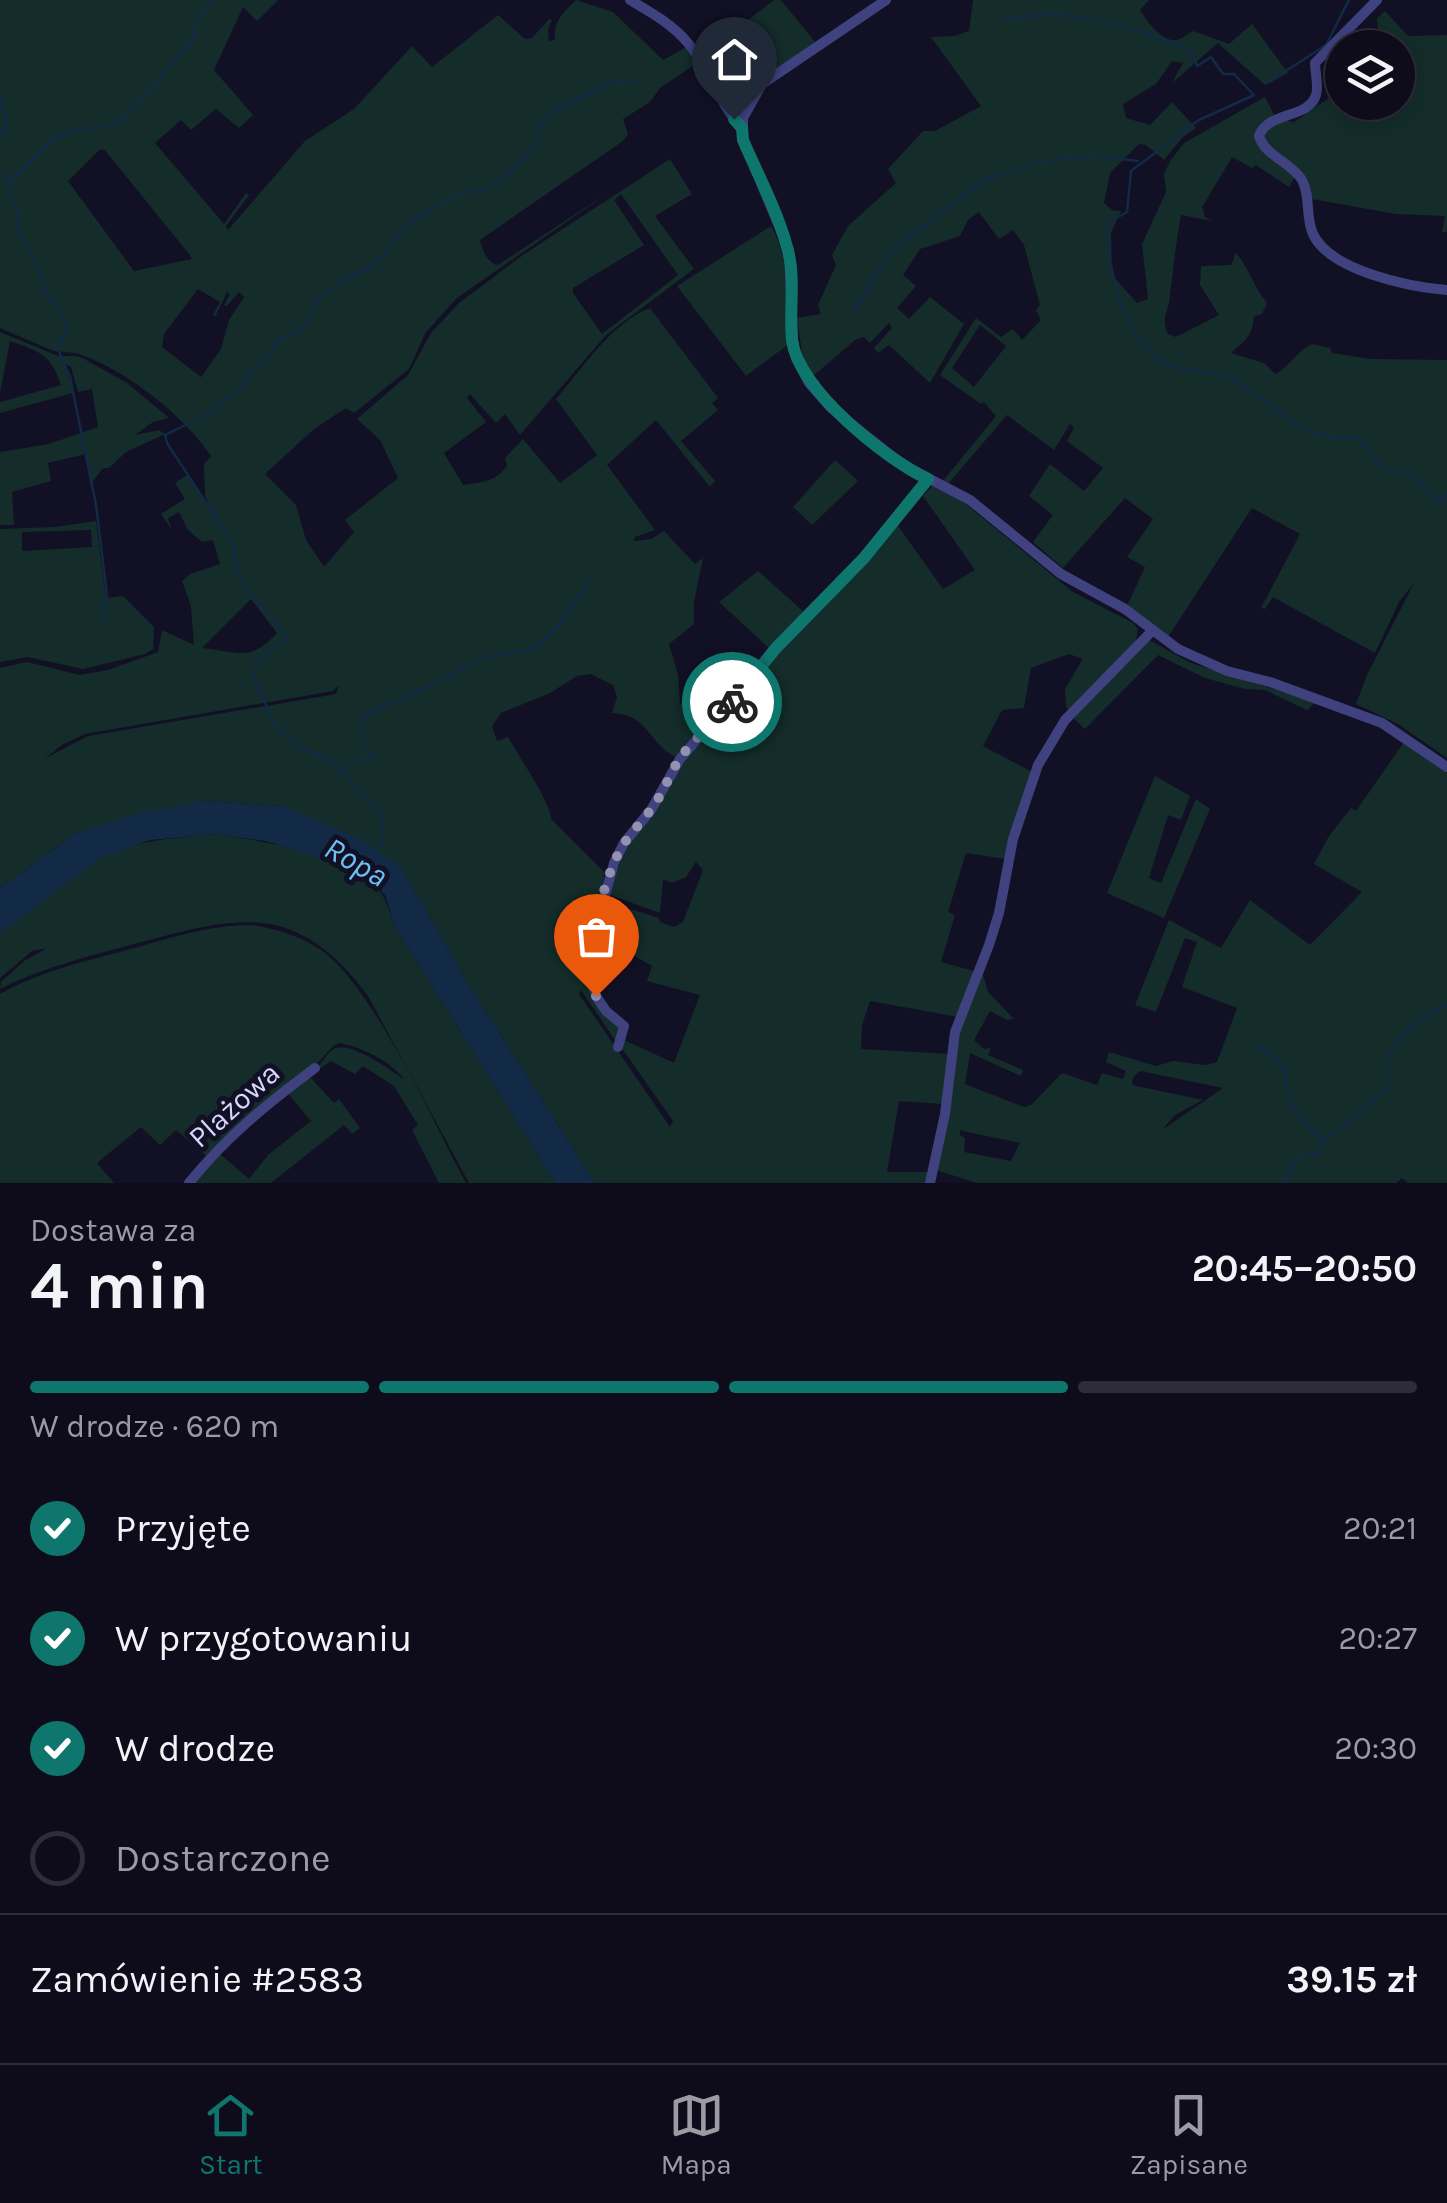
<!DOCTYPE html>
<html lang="pl">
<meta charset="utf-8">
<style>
body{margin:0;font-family:Karla,sans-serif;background:#1c1a28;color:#f1f3f6;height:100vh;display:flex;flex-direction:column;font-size:38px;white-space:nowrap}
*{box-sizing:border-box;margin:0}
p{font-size:32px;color:#9b9ba3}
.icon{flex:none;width:55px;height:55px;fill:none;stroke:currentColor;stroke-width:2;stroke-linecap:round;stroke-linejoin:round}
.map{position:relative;height:1183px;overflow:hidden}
.panel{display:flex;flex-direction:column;background:#0e0c1b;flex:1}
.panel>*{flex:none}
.tools{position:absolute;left:1325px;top:30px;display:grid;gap:20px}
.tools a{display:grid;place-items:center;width:90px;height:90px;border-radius:50%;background:#0e0c1b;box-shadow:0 5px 25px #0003,0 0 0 2px #2e2c3a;font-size:50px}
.pin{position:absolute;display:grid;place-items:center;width:85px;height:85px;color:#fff;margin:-102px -42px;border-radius:50% 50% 50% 0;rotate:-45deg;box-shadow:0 0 10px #0007}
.pin .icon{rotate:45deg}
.courier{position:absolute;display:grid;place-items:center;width:100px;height:100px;margin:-50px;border:8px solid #0f766e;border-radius:50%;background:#fff;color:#222;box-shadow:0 2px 12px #0007}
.head em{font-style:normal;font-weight:700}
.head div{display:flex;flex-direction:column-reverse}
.head{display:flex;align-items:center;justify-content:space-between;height:170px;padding:0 30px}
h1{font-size:65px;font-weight:700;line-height:75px}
.bar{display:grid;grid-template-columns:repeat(4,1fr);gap:15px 10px;align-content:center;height:120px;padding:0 30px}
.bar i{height:12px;border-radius:8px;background:#2e2c3a}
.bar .active{background:#0f766e}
.bar p{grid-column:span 4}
.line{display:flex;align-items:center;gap:25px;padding:0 30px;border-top:2px solid #2e2c3a}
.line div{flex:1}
ol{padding:0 30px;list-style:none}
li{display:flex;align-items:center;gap:30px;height:110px}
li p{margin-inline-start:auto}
li .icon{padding:10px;border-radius:50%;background:#0f766e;color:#fff;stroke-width:4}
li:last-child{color:#9b9ba3}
li i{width:55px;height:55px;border:5px solid #2e2c3a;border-radius:50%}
.tabs{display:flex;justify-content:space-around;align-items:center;height:140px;border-top:2px solid #2e2c3a;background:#0e0c1b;font-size:28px;color:#9b9ba3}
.tabs a{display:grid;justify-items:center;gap:5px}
.tabs .active{color:#0f766e}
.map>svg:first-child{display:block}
</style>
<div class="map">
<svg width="1447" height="1183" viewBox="0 0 1447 1183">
<rect width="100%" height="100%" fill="#121024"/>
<g fill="#142d2a" fill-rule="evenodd">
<path d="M0 0H278L257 21 243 7 214 70 253 115 239 128 216 109 191 130 181 120 155 143 224 224 246 193 249 195 226 226 228 230 305 141 354 109 412 46 432 67 498 15 525 39 532 38 549 19 552 20 548 29 549 42 555 39C553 21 564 12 576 0L613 12 663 60 687 47 697 63 660 88 650 102 623 119 628 134 623 141 480 240C482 249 487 263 498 265L615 188 457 298 426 332 409 369 354 413 346 408 314 429 265 474 296 505 306 540 324 567 354 532 345 520 398 478 380 440 357 419 408 375 431 333 458 304 523 255 670 159 692 194 655 216 694 269 606 335 520 435 505 414 496 423 470 394 467 398 486 422 444 453 463 485C479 483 499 481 507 465L505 458 523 439 560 483 597 455 556 399C582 369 612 322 650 308L718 398 712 403 718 410 681 441 715 481 710 487 656 420 607 465 655 530 635 537 633 541 651 539 664 531 695 564 703 558 694 602V624L669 644 678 675 680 704 692 693 714 720 675 757C647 742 650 715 612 713L617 697 613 685 591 674 577 676 550 693 501 713 492 726 497 741 508 737C518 755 551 803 551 819L605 873 585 970 594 997 621 1028 617 1043 581 990 579 994 670 1127 673 1121 621 1047 624 1040 674 1063 700 995 647 981 652 966 597 935 607 902 659 918 660 922 674 927 683 922 703 870 696 862 686 877 672 883 663 879 660 913 610 895 608 892C631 831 668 774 713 728L728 738 746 718 762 714 768 708 761 697 747 687 896 523 943 589 975 570 923 496 932 486 962 501 1073 592 1133 623 1138 629 1136 641 1070 711 1066 707 1065 689 1083 659 1069 654 1031 668 1024 708 1002 710 983 746 1032 772 1006 859 966 853 948 912 955 915 941 962 977 972 958 1017 870 1001 862 1025 861 1049 950 1054 943 1104 899 1101 887 1172H928L927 1183H595L467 982 401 867 283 806 205 801 76 833 0 888V668L27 662 80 675 108 670 158 652 162 630 194 645 191 606 182 581 190 574 220 564 213 540 202 542 188 530 179 512 168 518 172 530 161 514 185 499 175 483 187 475 210 507 205 496 204 464 211 456C184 416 130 373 82 355 72 351 61 353 51 350 34 343 17 335 0 328ZM104 149 189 254 192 259 134 271 68 181 99 150ZM621 194 678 275 602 334 573 293V288L644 245 614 200ZM198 289 220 302 213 314 215 317 227 292 230 294 224 305 227 306 239 292 244 297 229 320 221 349 201 377 162 347 164 334ZM251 599 277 633C249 663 240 652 202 648ZM339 685 336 694 88 736 44 759 62 745 85 734 333 691Z"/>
<polygon points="774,0 781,0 815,42 754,86 737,113 702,55"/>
<path d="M973 0H1149L1140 10C1146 20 1162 42 1176 40 1182 39 1187 34 1193 31L1229 44 1252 24 1288 73 1265 85 1218 43 1172 83 1183 63 1172 61 1156 84 1123 104 1126 118 1150 125 1172 102 1196 128 1183 137 1164 160 1146 145 1139 144 1110 173 1104 203 1112 210 1121 211 1111 233 1112 275 1137 303 1148 299 1142 244 1166 192 1164 174 1170 161 1184 143 1265 97 1276 119 1294 122 1329 98 1342 96V102H1398V48L1379 47 1377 18 1385 11 1408 36 1447 35V232H1442L1445 216 1396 214 1312 199 1295 177 1289 187 1256 165 1252 168 1232 157 1202 207 1205 217 1212 221 1181 215C1176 242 1173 269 1170 296 1169 312 1160 317 1168 334L1176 337 1219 315 1200 285 1201 266 1231 265 1236 253C1250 269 1253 286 1267 303L1262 314 1254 316C1252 338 1245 340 1231 353L1264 363 1275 374C1290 367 1297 350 1313 344L1330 348 1332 353 1371 359 1447 360V758L1398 724 1356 704 1367 675 1414 583 1399 602 1375 653 1273 597 1265 609 1261 608 1300 534 1252 508 1168 637 1127 606 1145 567 1127 557 1153 519 1125 498 1063 568 1033 542 1053 515 1029 496 1050 464 1084 491 1103 468 1067 441 1074 428 1070 424 1054 450 1007 415 948 484 943 481 996 416 984 402 981 404 940 375 976 318 1001 337 1013 329 1022 340 1041 320 1036 310 1040 305 1024 245 1013 230 999 239 979 212 968 220 960 236 920 249 903 275 916 286 897 308 909 319 930 297 964 324 930 383 889 345 878 353 874 348 892 328 889 323 870 343 864 337 855 340 812 377 802 353 797 318 821 314 818 305 836 265 832 255 848 226 896 183 888 169 923 131H935L981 106 931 37 954 36 969 31ZM980 325 1006 346 974 387 952 368Z"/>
<path d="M771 226C791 258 786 307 789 344L746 376 677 286Z"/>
<path d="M0 332 58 356H77L86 360 127 383 169 418 153 422 135 435 159 430 165 434 126 452 109 468H103L91 484 86 454 48 463 51 481 12 492 14 525H0V452L49 444 98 427 92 389 78 392 71 367 65 364 73 393 0 413V402L61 385C51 354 39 351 10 341L0 393Z"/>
<polygon points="835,460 858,481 812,525 793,507"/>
<path d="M96 521 106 598 123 596 154 627 153 649 145 654 83 669 28 657 0 662V529L55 527ZM91 530 92 547 22 551V532Z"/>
<polygon points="758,571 805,613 771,650 719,602"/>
<polygon points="1149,640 1191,663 1315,702 1307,710 1265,690 1245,689 1205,678 1158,655 1085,729 1073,718"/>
<path d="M1404 742 1447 773V1183H1408L1402 1178 1396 1183H977L939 1171 937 1168 958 1031 982 970 988 992 1014 1019 1007 1020 990 1011 974 1040 984 1049 991 1048 988 1055 1023 1070 1021 1076 970 1053 965 1084 1024 1107 1031 1105 1062 1073 1097 1085 1102 1073 1123 1079 1126 1071 1106 1062 1109 1052 1156 1066 1173 1061 1205 1065 1217 1062 1237 1008 1182 987 1197 942 1185 938 1156 1012 1135 1005 1169 920 1221 948 1250 900 1310 945 1362 892 1314 864 1329 836 1351 808 1356 811ZM1140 1071 1223 1088 1162 1130 1175 1115 1203 1100 1132 1085 1133 1077ZM960 1130 967 1132 1020 1143 1011 1161 964 1152 965 1138 960 1135Z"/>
<polygon points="1155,776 1190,796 1181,820 1168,815 1149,878 1161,883 1196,799 1210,809 1164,918 1107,893"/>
<path d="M215 834C246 838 344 855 365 874 383 890 388 905 395 927L556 1183H469L368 996C294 897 235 917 130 945 86 957 41 968 0 989L1 982 24 961 47 948 32 951 0 978V933C29 911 56 884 86 865 125 841 171 838 215 834Z"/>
<path d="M252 925C275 929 297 935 318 948 371 981 434 1124 466 1183H439L412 1130 418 1125 394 1086 363 1066 355 1074 331 1061 318 1070 316 1069C322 1063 326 1055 332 1050 349 1038 391 1071 404 1079 390 1061 362 1047 339 1043 329 1047 325 1057 316 1064 279 1096 240 1122 206 1156L176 1130 160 1145 141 1127 97 1163 114 1183H0V994C39 972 81 962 124 951 166 939 208 925 252 925Z"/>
<polygon points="309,1076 334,1103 339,1099 360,1128 352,1134 344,1125 271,1183 192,1183 218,1152 249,1179 268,1155 311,1121 287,1092"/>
</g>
<polygon fill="#122a46" points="205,801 283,806 360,839 401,867 467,982 595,1183 556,1183 395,927 385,895 361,870 266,841 215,834 150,840 98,859 0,933 0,888 76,833 137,814"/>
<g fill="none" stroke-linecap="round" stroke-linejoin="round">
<g stroke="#122a46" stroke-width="2.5">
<path d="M1004 17C1024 19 1042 13 1060 15 1107 19 1149 33 1192 51L1197 66 1211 57 1223 74H1234L1254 95 1199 120 1131 171 1127 212 1108 223C1106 266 1124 336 1161 362 1175 372 1217 370 1236 381 1262 396 1286 422 1314 433 1327 438 1346 437 1360 439L1375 460 1388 470 1410 473 1438 502 1447 494"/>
<polyline points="1269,82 1326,45 1349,0"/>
<polyline points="0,92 7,122 0,138"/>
<polyline points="0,174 6,177 10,196 19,210 18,232 35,259 46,292 66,320 67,329 57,347 70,377 96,505 107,595 102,620"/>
<polyline points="8,184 52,140 76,129 101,128 127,116 192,40 197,20 212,0"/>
<polyline points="855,310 889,253 984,180 1044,161 1097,156 1138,161"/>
<polyline points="341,770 354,760 373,758 360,733 367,713 433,685 485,657 535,649 558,626 590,580"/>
<polyline points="377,853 384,834 379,812 330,759 302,749 276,727 254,678 257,661 288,638 249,594 238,575 233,544 167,443 165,435 206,415 240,389 252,370 272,355 276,341 302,330 317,301 347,277 367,270 389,249 405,227 438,205 462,193 482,190 509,174 534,148 542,122 557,108 617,81 636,83"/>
<path d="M1253 1043C1293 1068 1278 1064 1291 1101 1297 1116 1311 1129 1322 1139"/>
<path d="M1284 1183 1297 1157 1318 1153 1324 1141 1388 1089C1388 1079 1387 1064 1390 1055 1399 1033 1426 1013 1447 1005"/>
</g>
<g stroke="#3f427f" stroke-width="10">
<path d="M630 0C650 12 672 24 687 42 710 68 718 103 742 128"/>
<polyline points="886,0 762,84 743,118 743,140 789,250 793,340 796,358 809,383 830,407 903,465 970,500 1061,574 1125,609 1178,649 1227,671 1270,682 1382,723 1447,767"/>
<path d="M1377 0 1315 63C1315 72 1319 86 1316 95 1309 119 1268 111 1259 136 1265 156 1291 162 1302 180 1311 197 1305 217 1313 234 1330 271 1410 287 1447 290"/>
<polyline points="618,1047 624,1026 606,1011 596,996 590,975 597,924 614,863 624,843 651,810 680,759 776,648 864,559 928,479"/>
<path d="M189 1183C226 1137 268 1103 315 1068"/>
<polyline points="930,1183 945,1114 955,1032 989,945 999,913 1013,839 1038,765 1065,720 1153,630"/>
</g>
</g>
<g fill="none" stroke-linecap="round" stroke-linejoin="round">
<path stroke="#9391b0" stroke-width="10" stroke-dasharray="0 18" d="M596 996C581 962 604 873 625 842 636 827 649 814 658 799 666 786 672 770 680 758 695 738 716 721 732 702"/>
<path stroke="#0f766e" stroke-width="12" d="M732 702 776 648 864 558 928 479C885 459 798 389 792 340 789 309 796 277 787 247 777 210 758 175 743 140L742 128 734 119"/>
</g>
<g text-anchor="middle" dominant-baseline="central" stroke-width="10" stroke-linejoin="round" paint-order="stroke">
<g font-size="30" fill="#d8d6fc" stroke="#121024">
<text transform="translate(234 1105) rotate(-42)">Plażowa</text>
</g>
<g font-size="32" font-style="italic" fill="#6cc0f4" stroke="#121024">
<text transform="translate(356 862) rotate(30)">Ropa</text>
</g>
</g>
</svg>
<div class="tools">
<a><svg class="icon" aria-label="layers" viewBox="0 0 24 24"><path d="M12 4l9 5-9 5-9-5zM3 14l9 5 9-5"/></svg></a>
</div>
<div class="pin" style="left:596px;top:996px;background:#ea580c"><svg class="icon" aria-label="bag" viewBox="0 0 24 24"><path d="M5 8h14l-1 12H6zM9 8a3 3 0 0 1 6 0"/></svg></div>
<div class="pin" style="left:734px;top:119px;background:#1f2937"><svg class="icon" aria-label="home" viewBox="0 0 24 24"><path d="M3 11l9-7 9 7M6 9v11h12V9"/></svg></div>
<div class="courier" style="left:732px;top:702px"><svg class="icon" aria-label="bike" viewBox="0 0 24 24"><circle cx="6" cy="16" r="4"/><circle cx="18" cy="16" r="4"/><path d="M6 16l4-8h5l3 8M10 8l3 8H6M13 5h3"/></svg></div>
</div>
<section class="panel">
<div class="head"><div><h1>4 min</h1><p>Dostawa za</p></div><em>20:45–20:50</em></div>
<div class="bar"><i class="active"></i><i class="active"></i><i class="active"></i><i></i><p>W drodze · 620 m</p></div>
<ol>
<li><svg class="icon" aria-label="check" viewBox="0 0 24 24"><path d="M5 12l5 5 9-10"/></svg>Przyjęte<p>20:21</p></li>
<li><svg class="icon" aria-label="check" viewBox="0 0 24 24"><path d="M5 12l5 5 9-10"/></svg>W przygotowaniu<p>20:27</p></li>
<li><svg class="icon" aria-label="check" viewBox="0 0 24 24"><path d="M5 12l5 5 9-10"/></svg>W drodze<p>20:30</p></li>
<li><i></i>Dostarczone</li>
</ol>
<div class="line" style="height:130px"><div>Zamówienie #2583</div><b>39.15 zł</b></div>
</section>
<nav class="tabs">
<a class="active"><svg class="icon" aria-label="home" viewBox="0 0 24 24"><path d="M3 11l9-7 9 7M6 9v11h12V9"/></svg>Start</a>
<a><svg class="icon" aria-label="map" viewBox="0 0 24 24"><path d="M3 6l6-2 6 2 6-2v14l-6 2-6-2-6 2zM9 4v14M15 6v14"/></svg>Mapa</a>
<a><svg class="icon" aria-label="saved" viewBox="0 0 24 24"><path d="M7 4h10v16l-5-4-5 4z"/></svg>Zapisane</a>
</nav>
